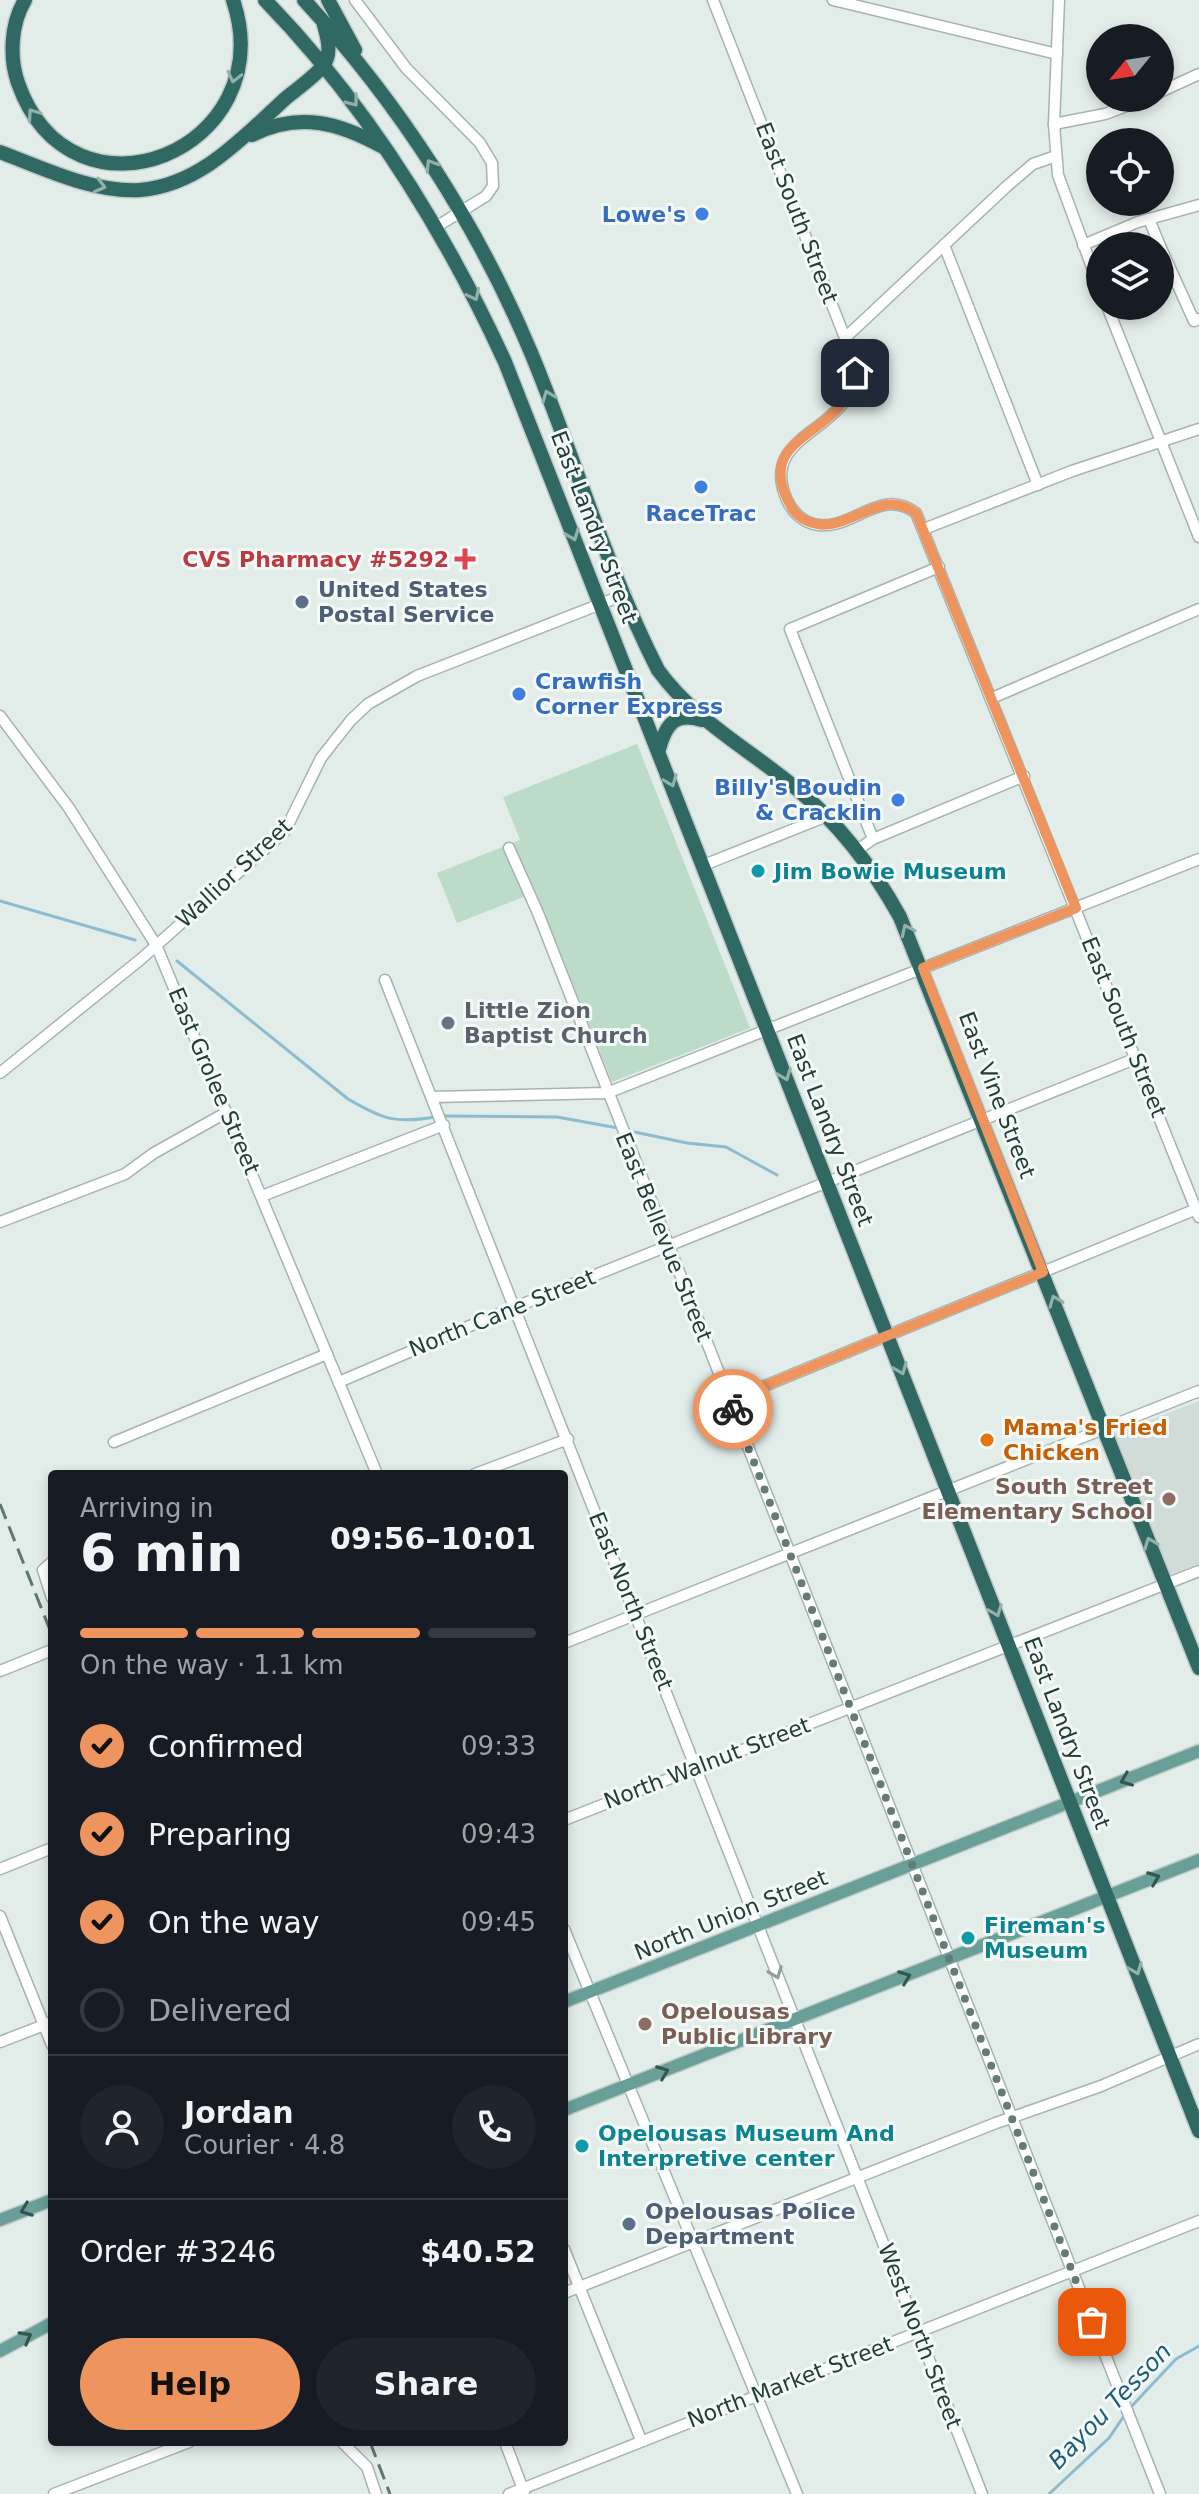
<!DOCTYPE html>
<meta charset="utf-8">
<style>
body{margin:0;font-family:"DejaVu Sans",sans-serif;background:#20242c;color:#f1f3f6;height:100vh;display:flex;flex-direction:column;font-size:30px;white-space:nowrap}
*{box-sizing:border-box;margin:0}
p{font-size:26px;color:#9ea1a6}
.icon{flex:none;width:44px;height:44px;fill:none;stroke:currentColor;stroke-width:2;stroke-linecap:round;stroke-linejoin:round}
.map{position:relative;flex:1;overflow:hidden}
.drawer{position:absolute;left:48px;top:1470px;width:520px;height:976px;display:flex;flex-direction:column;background:#171b24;border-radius:8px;box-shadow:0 4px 12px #0003}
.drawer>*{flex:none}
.needle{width:52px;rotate:240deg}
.fabs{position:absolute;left:1086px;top:24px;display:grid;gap:16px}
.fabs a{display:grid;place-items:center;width:88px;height:88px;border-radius:50%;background:#171b24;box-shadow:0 4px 12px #0003;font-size:40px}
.pin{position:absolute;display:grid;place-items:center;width:68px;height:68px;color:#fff;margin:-34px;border-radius:16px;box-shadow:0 4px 12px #0006}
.courier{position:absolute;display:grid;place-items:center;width:80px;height:80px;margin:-40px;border:6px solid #ed945f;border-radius:50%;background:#fff;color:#222;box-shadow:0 2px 10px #0007}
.head em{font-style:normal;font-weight:700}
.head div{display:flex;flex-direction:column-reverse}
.head{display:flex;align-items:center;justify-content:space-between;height:136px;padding:0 32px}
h1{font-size:52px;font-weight:700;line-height:60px}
.bar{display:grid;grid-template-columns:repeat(4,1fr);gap:12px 8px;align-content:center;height:96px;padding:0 32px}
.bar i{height:10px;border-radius:6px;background:#363941}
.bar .current{background:#ed945f}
.bar p{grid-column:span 4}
.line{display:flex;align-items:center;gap:20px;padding:0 32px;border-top:2px solid #363941}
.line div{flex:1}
.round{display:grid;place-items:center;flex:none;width:84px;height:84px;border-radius:42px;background:#20242c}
ol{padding:0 32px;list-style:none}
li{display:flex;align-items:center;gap:24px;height:88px}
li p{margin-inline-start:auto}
li .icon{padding:8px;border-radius:50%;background:#ed945f;color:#111;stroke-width:4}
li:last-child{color:#9ea1a6}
li i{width:44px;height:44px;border:4px solid #363941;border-radius:50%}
.cta{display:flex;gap:16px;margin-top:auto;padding:16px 32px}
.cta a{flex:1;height:92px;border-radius:48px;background:#ed945f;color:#111;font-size:32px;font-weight:700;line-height:92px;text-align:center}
.cta a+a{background:#20242c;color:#f1f3f6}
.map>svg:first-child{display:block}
</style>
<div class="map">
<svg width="1199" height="2494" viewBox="0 0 1199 2494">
<rect width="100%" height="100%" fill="#e2ece9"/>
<polygon fill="#d1dcd8" points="1199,1401 1199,1564 1170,1575 1114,1434"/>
<polygon fill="#bcdcc9" points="637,744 750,1028 612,1082 536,892 457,923 437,873 520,840 503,797"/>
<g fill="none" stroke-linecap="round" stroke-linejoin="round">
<g stroke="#8cbccf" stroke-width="3">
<polyline points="0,901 135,940"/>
<path d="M177 961 348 1099C383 1119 394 1124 435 1117"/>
<polyline points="442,1116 557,1117 618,1128"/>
<polyline points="625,1130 687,1143 726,1147 777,1175"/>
<polyline points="1131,2407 1176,2359 1199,2346"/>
<polyline points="1049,2494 1109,2438 1126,2413"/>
</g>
<defs>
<g id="minor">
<polyline points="355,0 406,68 480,143 492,163 493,186 486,196 436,227"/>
<path d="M713 0 854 361C863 434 755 428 787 500 792 511 800 520 813 524 851 534 879 485 916 513L1199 1217"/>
<polyline points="833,0 1057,54"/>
<polyline points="1059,0 1054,124 1058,175 1100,289"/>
<polyline points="1160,92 1199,74"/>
<polyline points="1054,124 1105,114 1148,98"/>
<polyline points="1149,219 1160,246"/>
<polyline points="944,245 1038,485"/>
<polyline points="1083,245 1138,222 1199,205"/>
<polyline points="1160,246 1194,321 1199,319"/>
<polyline points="1107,306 1199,537"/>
<polyline points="846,337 1006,187 1033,164 1056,156"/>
<polyline points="924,529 1072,471 1199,429"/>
<polyline points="992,698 1199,609"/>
<polyline points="0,716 69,808 156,945 377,1474"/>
<polyline points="873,839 790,629 939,567"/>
<polyline points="509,848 538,913 1160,2494"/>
<polyline points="856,851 873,839 1024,776"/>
<polyline points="704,865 827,816"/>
<polyline points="385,980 982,2494"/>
<polyline points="0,1073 141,959 285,831 321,758 351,720 368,704 417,676 626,594"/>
<polyline points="432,1097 607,1093 1199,859"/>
<polyline points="262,1196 444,1125"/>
<polyline points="0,1222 125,1174 154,1153 227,1112"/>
<polyline points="339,1382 493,1316 1137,1058"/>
<polyline points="730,1400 1199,1208"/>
<polyline points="114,1442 327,1354"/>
<polyline points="475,1474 568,1439"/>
<polyline points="52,1562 43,1570 52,1598"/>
<polyline points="564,1643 1199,1391"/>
<polyline points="0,1671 52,1650"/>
<polyline points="564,1820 1199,1571"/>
<polyline points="0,1869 52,1848"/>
<polyline points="0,1916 52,2045"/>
<polyline points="564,1929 797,2494"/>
<polyline points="0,2042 52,2022"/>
<polyline points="564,2249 641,2440"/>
<polyline points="564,2293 996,2123 1101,2086 1199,2044"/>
<polyline points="342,2442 367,2467 376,2494"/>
<polyline points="505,2442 524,2492"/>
<polyline points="54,2494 189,2442"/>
<polyline points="509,2494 1199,2221"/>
</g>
<g id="major">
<polyline points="564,2002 1199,1751"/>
<polyline points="564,2110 1199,1860"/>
<polyline points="0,2220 52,2200"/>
<polyline points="0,2351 52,2323"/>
</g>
<g id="highway">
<path d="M25 0C11 23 9 57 18 83 72 236 283 150 233 0"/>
<path d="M265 0C367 105 444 229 505 362L1199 2131"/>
<path d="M304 0C399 103 478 225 532 355 575 459 607 570 658 670 695 721 749 749 797 789 839 824 873 868 900 917L1199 1668"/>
<polyline points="328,0 355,50"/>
<path d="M252 135C299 111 340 123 383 147"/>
<path d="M0 152C43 168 93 193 140 190 201 185 243 137 286 98 298 88 313 78 323 66 332 54 328 39 324 25"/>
<path d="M659 749C666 724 675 712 702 720"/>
</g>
</defs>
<use href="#minor" stroke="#a5b4b1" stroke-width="13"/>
<use href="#major" stroke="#c1c9c8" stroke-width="15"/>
<use href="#highway" stroke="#c1c9c8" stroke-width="17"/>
<use href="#minor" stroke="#fff" stroke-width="10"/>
<use href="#major" stroke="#68a099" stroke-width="12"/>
<use href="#highway" stroke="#306863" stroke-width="14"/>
<g stroke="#5d7874" stroke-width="3" stroke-dasharray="16 8" stroke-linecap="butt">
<polyline points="0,1504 52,1635"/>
<polyline points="370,2442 390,2494"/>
</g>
</g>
<defs><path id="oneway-chevron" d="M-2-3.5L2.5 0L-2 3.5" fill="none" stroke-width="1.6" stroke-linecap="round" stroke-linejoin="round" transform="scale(2)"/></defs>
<g stroke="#92b0ac">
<use href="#oneway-chevron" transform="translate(234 77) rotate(104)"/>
<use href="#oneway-chevron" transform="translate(353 101) rotate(52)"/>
<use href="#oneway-chevron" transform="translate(33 114) rotate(-125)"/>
<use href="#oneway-chevron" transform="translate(431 165) rotate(-122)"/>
<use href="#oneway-chevron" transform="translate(100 186) rotate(15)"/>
<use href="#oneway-chevron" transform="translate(474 295) rotate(63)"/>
<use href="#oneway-chevron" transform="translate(548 396) rotate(-112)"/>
<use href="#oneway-chevron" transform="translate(573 535) rotate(69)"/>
<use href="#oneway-chevron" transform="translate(671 781) rotate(69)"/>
<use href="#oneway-chevron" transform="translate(907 930) rotate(-115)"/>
<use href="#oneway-chevron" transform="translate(785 1075) rotate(69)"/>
<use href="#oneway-chevron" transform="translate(1055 1301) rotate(-112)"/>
<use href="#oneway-chevron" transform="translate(901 1369) rotate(69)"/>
<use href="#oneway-chevron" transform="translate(1150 1543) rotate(-111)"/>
<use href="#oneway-chevron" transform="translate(996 1611) rotate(69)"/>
<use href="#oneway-chevron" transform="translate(1136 1969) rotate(69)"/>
</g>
<g stroke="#345651">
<use href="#oneway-chevron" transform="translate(1126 1780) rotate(158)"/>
<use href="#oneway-chevron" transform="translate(1154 1878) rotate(-21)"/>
<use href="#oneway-chevron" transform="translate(905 1977) rotate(-21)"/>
<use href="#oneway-chevron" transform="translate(663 2072) rotate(-21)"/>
<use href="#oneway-chevron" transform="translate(26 2210) rotate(159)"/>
<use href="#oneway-chevron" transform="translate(26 2337) rotate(-29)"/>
</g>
<use stroke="#919e9c" href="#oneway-chevron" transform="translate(776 1973) rotate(69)"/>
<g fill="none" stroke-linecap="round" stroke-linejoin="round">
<polyline stroke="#667a77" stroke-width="8" stroke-dasharray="0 14.4" points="733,1409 1092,2322"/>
<path stroke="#ed945f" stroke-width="10" d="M733 1409 730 1400 1043 1272 923 968 1076 908 916 513C878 484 846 539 807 521 795 516 790 506 785 494 760 432 847 435 855 373"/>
</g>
<g fill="#3f7fe0" stroke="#f3f9f6" stroke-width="3">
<circle cx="702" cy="214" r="8"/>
<circle cx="701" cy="487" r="8"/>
<circle cx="519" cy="694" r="8"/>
<circle cx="898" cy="800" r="8"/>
</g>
<path fill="#e0444e" stroke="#f3f9f6" stroke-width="3" d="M461 547h8v8h8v8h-8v8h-8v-8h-8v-8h8z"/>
<g fill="#5c6f8a" stroke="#f3f9f6" stroke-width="3">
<circle cx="302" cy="602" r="8"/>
<circle cx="629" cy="2224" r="8"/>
</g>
<g fill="#0f9aa8" stroke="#f3f9f6" stroke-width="3">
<circle cx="758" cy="871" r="8"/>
<circle cx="968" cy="1938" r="8"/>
<circle cx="582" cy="2146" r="8"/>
</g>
<circle fill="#6b7280" stroke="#f3f9f6" stroke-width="3" cx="448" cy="1023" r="8"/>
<circle fill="#e8710a" stroke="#f3f9f6" stroke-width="3" cx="987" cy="1440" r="8"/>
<g fill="#8d6e63" stroke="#f3f9f6" stroke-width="3">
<circle cx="1169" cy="1499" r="8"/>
<circle cx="645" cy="2024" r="8"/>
</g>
<g text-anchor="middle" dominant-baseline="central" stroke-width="6" stroke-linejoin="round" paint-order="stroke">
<g font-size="22" fill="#233d39" stroke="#f3f9f6">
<text transform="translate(797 213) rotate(69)">East South Street</text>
<text transform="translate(594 527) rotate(69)">East Landry Street</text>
<text transform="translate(234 873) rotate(-43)">Wallior Street</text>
<text transform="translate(1124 1027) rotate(68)">East South Street</text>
<text transform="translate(214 1081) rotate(67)">East Grolee Street</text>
<text transform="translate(997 1095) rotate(69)">East Vine Street</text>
<text transform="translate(830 1130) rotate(69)">East Landry Street</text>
<text transform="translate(664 1237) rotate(68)">East Bellevue Street</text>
<text transform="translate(502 1313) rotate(-22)">North Cane Street</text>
<text transform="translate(631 1601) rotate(68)">East North Street</text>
<text transform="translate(1067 1733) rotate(69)">East Landry Street</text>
<text transform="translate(707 1763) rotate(-21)">North Walnut Street</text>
<text transform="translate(731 1915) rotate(-22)">North Union Street</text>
<text transform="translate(920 2336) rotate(69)">West North Street</text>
<text transform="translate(790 2382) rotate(-21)">North Market Street</text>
</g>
<g font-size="22" font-weight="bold" fill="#366cbe" stroke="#f3f9f6" text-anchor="end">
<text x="686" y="214">Lowe's</text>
<text x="701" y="513" text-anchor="middle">RaceTrac</text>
<text x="535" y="681" text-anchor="start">Crawfish<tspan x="535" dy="25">Corner Express</tspan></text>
<text x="882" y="787">Billy's Boudin<tspan x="882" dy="25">&amp; Cracklin</tspan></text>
</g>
<g font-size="22" font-weight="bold" fill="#be3a42" stroke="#f3f9f6" text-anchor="end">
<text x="449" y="559">CVS Pharmacy #5292</text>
</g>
<g font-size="22" font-weight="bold" fill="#4e5e75" stroke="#f3f9f6" text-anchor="start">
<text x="318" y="589">United States<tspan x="318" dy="25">Postal Service</tspan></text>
<text x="645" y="2211">Opelousas Police<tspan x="645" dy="25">Department</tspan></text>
</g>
<g font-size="22" font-weight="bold" fill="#0d838f" stroke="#f3f9f6" text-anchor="start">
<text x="774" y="871">Jim Bowie Museum</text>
<text x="984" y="1925">Fireman's<tspan x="984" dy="25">Museum</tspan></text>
<text x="598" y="2133">Opelousas Museum And<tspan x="598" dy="25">Interpretive center</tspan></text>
</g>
<g font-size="22" font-weight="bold" fill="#5b616d" stroke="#f3f9f6" text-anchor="start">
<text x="464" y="1010">Little Zion<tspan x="464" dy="25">Baptist Church</tspan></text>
</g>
<g font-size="22" font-weight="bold" fill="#c56008" stroke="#f3f9f6" text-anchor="start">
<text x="1003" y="1427">Mama's Fried<tspan x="1003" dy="25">Chicken</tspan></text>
</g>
<g font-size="22" font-weight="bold" fill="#785e54" stroke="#f3f9f6" text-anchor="end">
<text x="1153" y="1486">South Street<tspan x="1153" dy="25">Elementary School</tspan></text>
<text x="661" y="2011" text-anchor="start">Opelousas<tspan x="661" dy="25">Public Library</tspan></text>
</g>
<g font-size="24" font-style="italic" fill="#1f5d77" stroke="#f3f9f6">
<text transform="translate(1110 2406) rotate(-46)">Bayou Tesson</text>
</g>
</g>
</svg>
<div class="fabs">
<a><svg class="needle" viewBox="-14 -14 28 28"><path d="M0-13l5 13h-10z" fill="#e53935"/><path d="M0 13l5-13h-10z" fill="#9ea1a6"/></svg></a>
<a><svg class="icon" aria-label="locate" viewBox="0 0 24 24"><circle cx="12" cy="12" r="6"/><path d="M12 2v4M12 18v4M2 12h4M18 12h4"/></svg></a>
<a><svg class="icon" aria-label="layers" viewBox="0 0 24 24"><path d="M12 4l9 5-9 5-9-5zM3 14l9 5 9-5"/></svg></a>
</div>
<div class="pin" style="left:1092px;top:2322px;background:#ea580c"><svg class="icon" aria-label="bag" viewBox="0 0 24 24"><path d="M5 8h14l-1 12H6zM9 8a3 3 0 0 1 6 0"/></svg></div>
<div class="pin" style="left:855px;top:373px;background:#1f2937"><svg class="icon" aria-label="home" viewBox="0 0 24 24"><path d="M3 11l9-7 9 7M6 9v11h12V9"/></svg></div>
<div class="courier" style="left:733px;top:1409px"><svg class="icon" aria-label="bike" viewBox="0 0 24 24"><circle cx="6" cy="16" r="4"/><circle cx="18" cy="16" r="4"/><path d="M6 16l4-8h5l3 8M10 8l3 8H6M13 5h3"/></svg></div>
<section class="drawer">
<div class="head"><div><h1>6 min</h1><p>Arriving in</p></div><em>09:56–10:01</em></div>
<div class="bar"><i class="current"></i><i class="current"></i><i class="current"></i><i></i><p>On the way · 1.1 km</p></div>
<ol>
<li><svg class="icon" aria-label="check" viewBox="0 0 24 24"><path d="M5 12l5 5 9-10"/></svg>Confirmed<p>09:33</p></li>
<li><svg class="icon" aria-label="check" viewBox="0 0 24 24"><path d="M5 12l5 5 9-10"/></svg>Preparing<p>09:43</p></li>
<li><svg class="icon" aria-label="check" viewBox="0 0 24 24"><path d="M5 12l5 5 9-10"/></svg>On the way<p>09:45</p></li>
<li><i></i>Delivered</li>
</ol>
<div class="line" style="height:144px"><a class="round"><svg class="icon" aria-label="person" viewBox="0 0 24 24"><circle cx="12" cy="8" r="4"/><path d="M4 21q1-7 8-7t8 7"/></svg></a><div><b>Jordan</b><p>Courier · 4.8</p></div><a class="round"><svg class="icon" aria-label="phone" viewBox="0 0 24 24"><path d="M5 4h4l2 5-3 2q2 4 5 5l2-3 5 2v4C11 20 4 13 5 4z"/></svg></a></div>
<div class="line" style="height:104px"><div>Order #3246</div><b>$40.52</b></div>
<div class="cta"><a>Help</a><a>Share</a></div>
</section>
</div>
